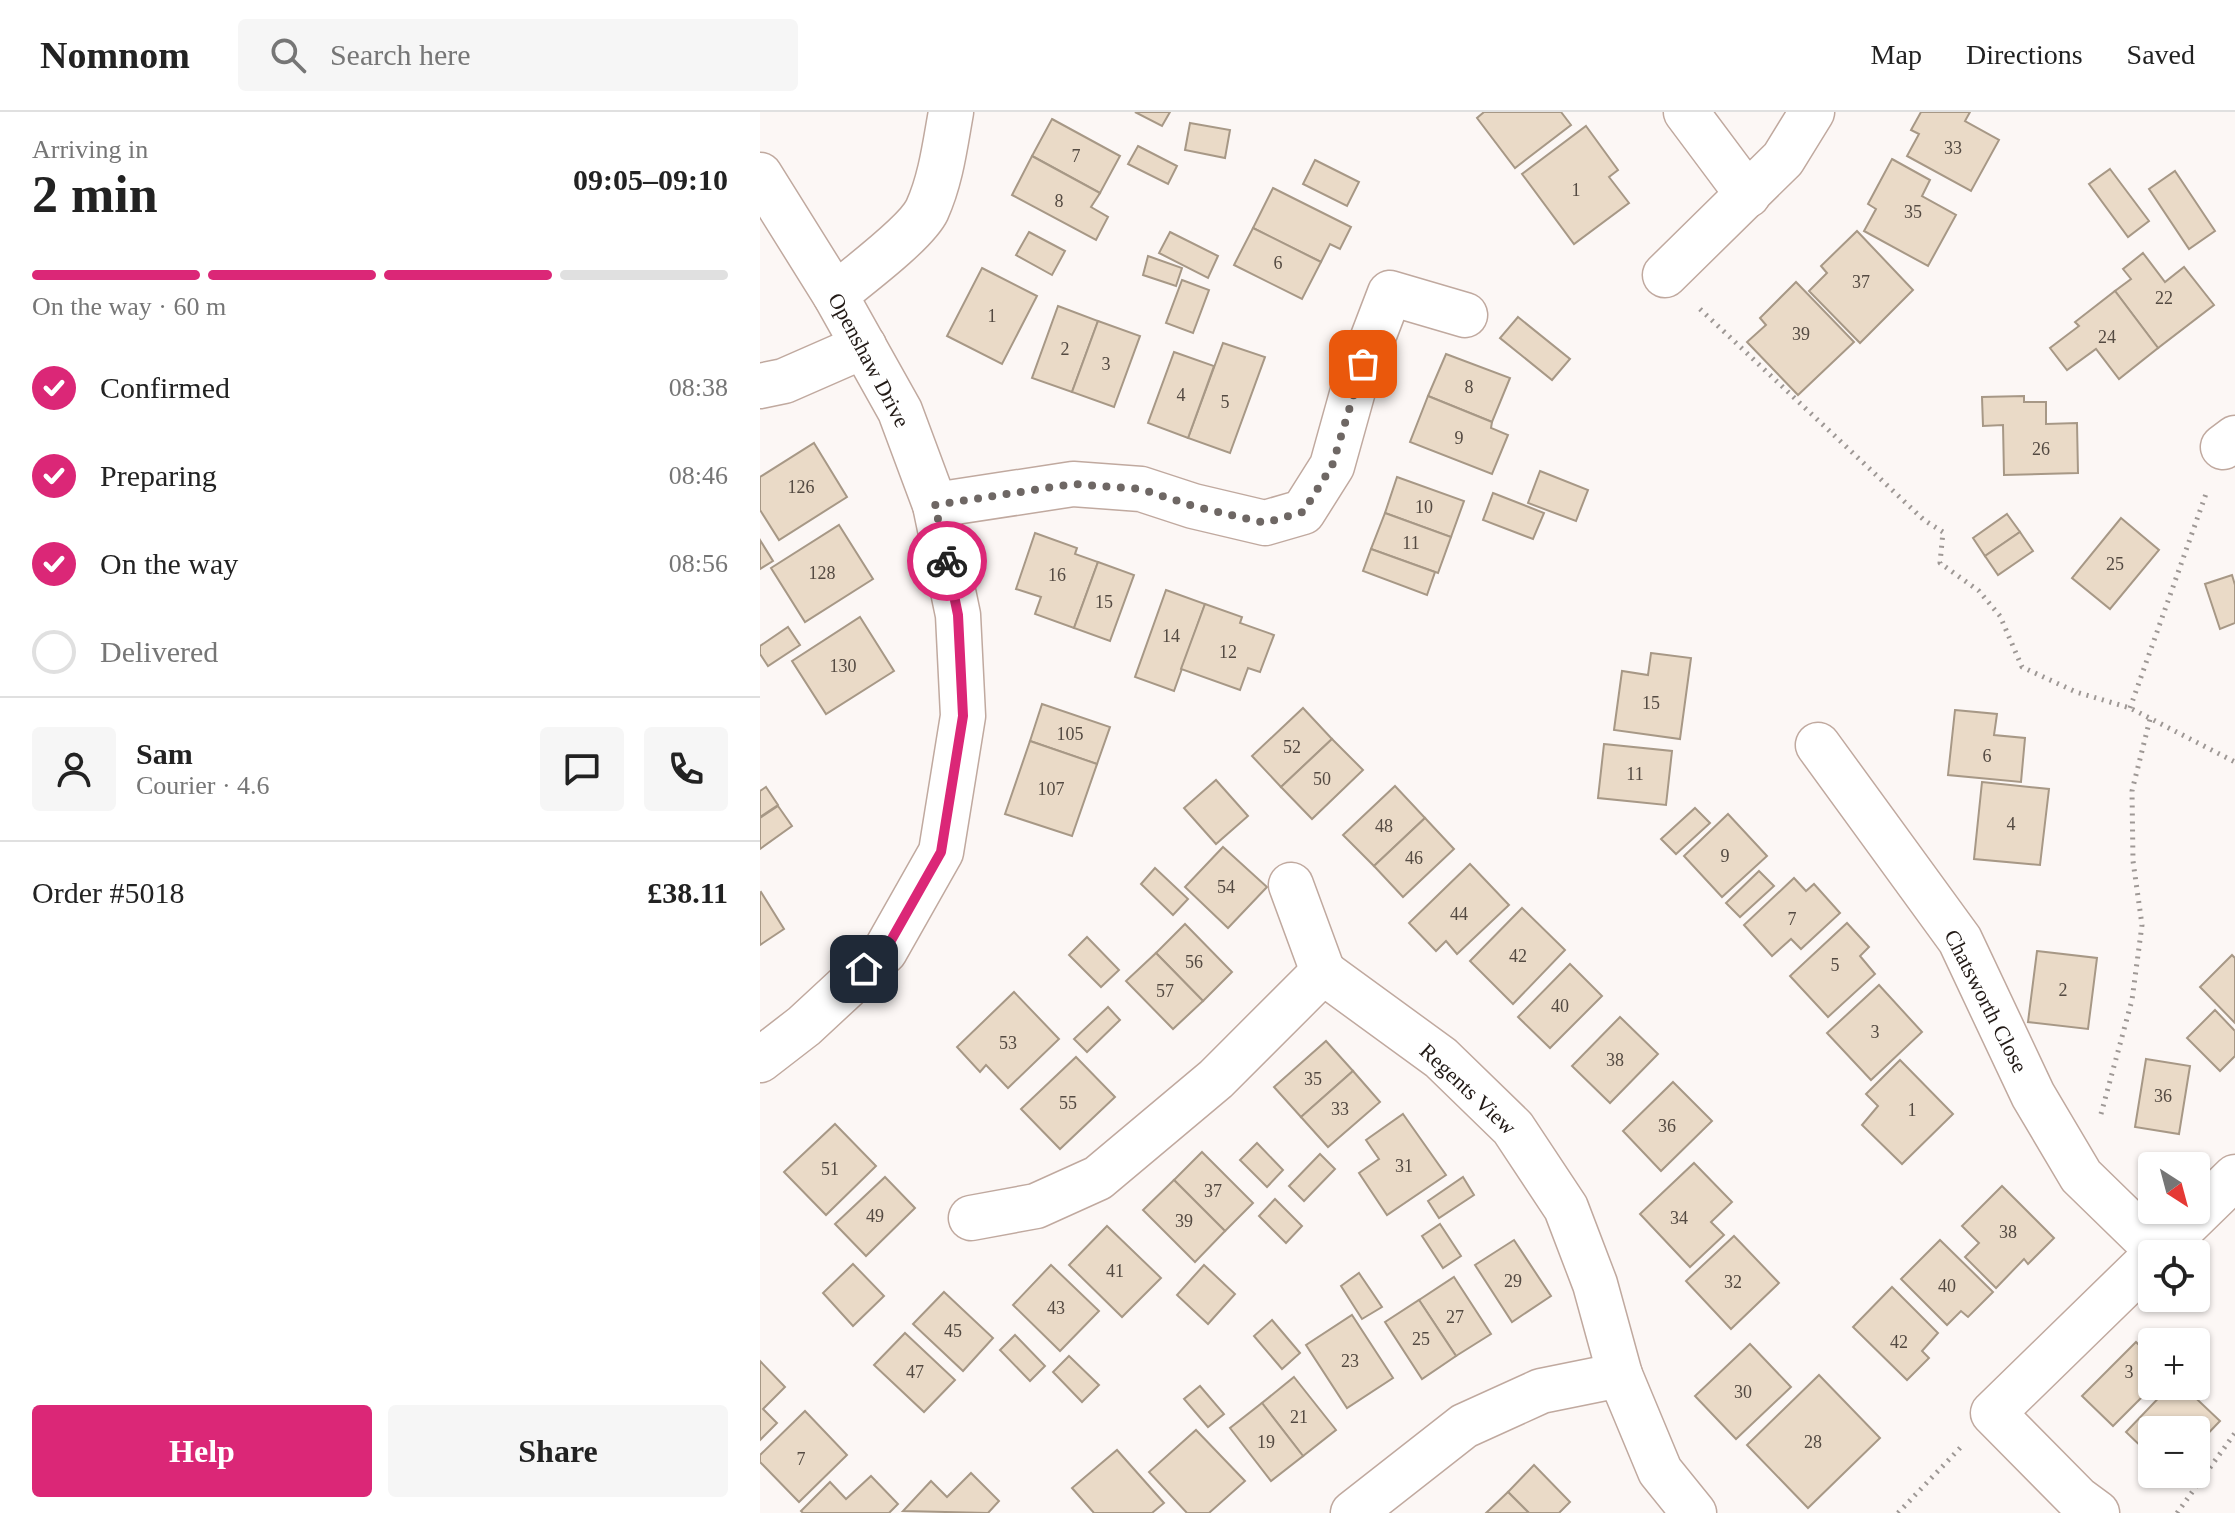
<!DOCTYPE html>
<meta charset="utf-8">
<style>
body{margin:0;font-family:Georgia,serif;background:#f6f6f6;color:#222;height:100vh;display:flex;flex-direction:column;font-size:30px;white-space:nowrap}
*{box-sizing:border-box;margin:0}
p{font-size:26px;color:#767676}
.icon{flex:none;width:44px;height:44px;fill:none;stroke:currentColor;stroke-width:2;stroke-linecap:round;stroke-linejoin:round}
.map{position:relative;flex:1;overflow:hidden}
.details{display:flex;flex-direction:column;background:#fff;width:760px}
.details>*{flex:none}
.needle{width:52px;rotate:144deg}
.fabs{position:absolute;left:1378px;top:1040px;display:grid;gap:16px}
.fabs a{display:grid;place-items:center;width:72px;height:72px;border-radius:8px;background:#fff;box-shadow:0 2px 6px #0004;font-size:40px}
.pin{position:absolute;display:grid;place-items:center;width:68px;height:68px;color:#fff;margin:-34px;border-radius:16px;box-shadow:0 4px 12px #0006}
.courier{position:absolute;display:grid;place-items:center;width:80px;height:80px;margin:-40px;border:6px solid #db2777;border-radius:50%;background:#fff;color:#222;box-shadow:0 2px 10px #0007}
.head em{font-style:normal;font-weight:800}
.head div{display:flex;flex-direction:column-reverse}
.head{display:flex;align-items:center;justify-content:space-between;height:136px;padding:0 32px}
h1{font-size:52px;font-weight:800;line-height:60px}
.bar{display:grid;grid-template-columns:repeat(4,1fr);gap:12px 8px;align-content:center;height:96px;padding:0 32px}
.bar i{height:10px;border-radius:6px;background:#e0e0e0}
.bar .selected{background:#db2777}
.bar p{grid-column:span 4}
.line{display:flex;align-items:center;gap:20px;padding:0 32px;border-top:2px solid #e0e0e0}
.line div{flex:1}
.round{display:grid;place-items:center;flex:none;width:84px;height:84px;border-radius:8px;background:#f6f6f6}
ol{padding:0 32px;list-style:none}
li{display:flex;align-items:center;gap:24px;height:88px}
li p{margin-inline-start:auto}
li .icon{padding:8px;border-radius:50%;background:#db2777;color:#fff;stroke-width:4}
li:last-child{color:#767676}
li i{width:44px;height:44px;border:4px solid #e0e0e0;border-radius:50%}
.primary-button{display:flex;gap:16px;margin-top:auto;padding:16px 32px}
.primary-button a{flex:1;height:92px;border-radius:8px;background:#db2777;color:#fff;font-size:32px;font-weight:800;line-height:92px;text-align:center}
.primary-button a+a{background:#f6f6f6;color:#222}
header{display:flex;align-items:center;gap:48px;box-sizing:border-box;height:112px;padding:0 40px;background:#fff;border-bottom:2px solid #e0e0e0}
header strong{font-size:38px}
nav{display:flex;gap:44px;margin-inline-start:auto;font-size:28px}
.search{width:560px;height:72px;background:#f6f6f6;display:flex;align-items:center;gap:20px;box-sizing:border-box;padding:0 28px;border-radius:8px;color:#767676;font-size:30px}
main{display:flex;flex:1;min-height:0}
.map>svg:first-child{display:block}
</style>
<header>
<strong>Nomnom</strong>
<div class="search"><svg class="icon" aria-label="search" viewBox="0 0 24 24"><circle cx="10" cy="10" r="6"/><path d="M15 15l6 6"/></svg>Search here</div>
<nav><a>Map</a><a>Directions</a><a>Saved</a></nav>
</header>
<main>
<section class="details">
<div class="head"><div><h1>2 min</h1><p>Arriving in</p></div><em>09:05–09:10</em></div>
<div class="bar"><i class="selected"></i><i class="selected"></i><i class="selected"></i><i></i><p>On the way · 60 m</p></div>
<ol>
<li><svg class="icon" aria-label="check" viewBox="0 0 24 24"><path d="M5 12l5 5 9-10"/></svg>Confirmed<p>08:38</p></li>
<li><svg class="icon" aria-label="check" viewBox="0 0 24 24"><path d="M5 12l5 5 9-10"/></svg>Preparing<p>08:46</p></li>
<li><svg class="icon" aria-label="check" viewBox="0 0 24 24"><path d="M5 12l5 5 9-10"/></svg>On the way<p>08:56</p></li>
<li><i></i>Delivered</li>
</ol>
<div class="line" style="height:144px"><a class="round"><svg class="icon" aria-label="person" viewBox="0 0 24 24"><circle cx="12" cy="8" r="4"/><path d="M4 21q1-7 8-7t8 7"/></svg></a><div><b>Sam</b><p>Courier · 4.6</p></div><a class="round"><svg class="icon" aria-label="chat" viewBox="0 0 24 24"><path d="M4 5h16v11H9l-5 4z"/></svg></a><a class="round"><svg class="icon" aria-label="phone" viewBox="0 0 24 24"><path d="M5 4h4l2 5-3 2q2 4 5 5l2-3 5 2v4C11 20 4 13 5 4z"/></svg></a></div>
<div class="line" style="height:104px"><div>Order #5018</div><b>£38.11</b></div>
<div class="primary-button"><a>Help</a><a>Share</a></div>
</section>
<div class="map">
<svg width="1475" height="1401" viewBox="0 0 1475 1401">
<rect width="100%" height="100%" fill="#fcf7f5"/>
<g fill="#eadac7" stroke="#a79886" stroke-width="2">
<polygon points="375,0 410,0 402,14"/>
<polygon points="724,0 801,0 811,13 755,56 717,6"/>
<polygon points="1161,0 1210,0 1205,9 1239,28 1211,79 1147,44 1159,22 1151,18"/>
<polygon points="292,7 360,44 340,81 272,44"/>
<polygon points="430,11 470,18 465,46 425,38"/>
<polygon points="826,14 858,58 849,65 869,91 814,132 762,62"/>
<polygon points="378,34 417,54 408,72 368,52"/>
<polygon points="272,44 340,81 331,95 348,105 336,128 252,83"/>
<polygon points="1132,47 1170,68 1162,84 1196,103 1168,154 1104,119 1116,97 1108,92"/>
<polygon points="555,48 599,70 587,94 543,72"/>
<polygon points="1350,57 1389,109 1368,125 1329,72"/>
<polygon points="1415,59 1455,119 1429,137 1389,77"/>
<polygon points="513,76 591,115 580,137 570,132 561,150 493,116"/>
<polygon points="493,116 561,150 542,187 474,153"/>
<polygon points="1097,119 1153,178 1100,231 1049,179 1067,161 1061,154"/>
<polygon points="269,120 305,139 292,163 256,143"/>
<polygon points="410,120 458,144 448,166 399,141"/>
<polygon points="1383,141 1405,170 1424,155 1454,193 1398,236 1355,179 1371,167 1363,157"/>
<polygon points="388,144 422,156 416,174 383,163"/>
<polygon points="222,156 277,184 242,252 187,224"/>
<polygon points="422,168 449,178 433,221 406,211"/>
<polygon points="1036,170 1094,230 1038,283 987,230 1006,213 1000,206"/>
<polygon points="1355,179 1398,236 1359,267 1336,237 1307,258 1290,236 1319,214 1315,210"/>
<polygon points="298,194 338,209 312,280 272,266"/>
<polygon points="758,205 810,247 792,268 740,226"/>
<polygon points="338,209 380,224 354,295 312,280"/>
<polygon points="463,231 505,245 470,341 428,326"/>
<polygon points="414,240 454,254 428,326 388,311"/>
<polygon points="686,242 750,266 732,310 668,284"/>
<polygon points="668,284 732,310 731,316 748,323 732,362 650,330"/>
<polygon points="1264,284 1264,290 1286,290 1286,312 1317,311 1318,361 1244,363 1243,313 1223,314 1222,285"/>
<polygon points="54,331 87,385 19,428 0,398 0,365"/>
<polygon points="780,359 828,378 816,409 768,391"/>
<polygon points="637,365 704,389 691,425 625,401"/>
<polygon points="733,381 784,401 773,427 723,408"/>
<polygon points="625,401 691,425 678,461 611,437"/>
<polygon points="1247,402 1260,420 1225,444 1213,426"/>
<polygon points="1361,406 1399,438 1350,497 1312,466"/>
<polygon points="79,413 113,467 45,510 11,456"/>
<polygon points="1260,420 1273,439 1238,463 1225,444"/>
<polygon points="275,421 317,436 315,442 338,450 314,516 275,502 281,485 256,477"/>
<polygon points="0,428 13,449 0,457"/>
<polygon points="611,437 675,460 667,483 603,459"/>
<polygon points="338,450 374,463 350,529 314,516"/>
<polygon points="1472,463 1475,473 1475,511 1460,517 1445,472"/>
<polygon points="406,478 445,492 414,579 375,565"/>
<polygon points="445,492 482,505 480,511 514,523 500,560 488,556 480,578 421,557"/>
<polygon points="100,505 134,559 66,602 32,549"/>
<polygon points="28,515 40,533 8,554 0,542 0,534"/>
<polygon points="891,541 931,546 920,627 854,618 862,559 888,563"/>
<polygon points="282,592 350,615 337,652 270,629"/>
<polygon points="543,596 572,627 521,675 492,644"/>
<polygon points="1195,598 1237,602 1234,623 1265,626 1261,670 1188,663"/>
<polygon points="572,627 603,658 552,707 521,675"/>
<polygon points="270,629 337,652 312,724 245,702"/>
<polygon points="844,632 912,639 906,693 838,686"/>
<polygon points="456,668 488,704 456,732 424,696"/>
<polygon points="1222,670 1289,677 1280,753 1214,747"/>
<polygon points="635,674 665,706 614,754 583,723"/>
<polygon points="6,675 18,693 0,705 0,679"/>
<polygon points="18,694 32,714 0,737 0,706"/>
<polygon points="935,696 950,711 916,742 901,727"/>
<polygon points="968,702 1007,744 962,785 924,744"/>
<polygon points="665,706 694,737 643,785 614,754"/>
<polygon points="463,735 507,775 468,816 425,775"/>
<polygon points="710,752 749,793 697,842 686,829 676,839 649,811"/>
<polygon points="395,756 428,787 413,803 381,772"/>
<polygon points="999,759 1014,774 980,805 966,791"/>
<polygon points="1034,766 1046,779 1054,772 1080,801 1041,837 1031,827 1012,844 984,813"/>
<polygon points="1,780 24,817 0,833 0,781"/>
<polygon points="762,796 805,838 753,892 710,849"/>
<polygon points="1087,811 1109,835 1100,844 1115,862 1068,905 1030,864"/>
<polygon points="425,812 472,860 443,889 396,841"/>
<polygon points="327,825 359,858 341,875 309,843"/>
<polygon points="1277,839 1337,846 1328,917 1268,910"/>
<polygon points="396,841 443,889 413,917 366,869"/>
<polygon points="1472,843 1475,846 1475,911 1440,875"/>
<polygon points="810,852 842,884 790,936 758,905"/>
<polygon points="1119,873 1162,920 1111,968 1067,921"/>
<polygon points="254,880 299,927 248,976 226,953 220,960 197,935"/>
<polygon points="348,895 360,908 327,940 314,927"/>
<polygon points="1455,898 1475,919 1475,944 1460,959 1427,926"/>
<polygon points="860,905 898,942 850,991 812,954"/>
<polygon points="566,929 593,959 541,1005 514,975"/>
<polygon points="316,945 355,985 300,1037 261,997"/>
<polygon points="1386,947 1430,954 1419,1022 1375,1015"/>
<polygon points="1140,948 1193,1002 1142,1052 1102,1013 1118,994 1106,982"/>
<polygon points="593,959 620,990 568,1035 541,1005"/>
<polygon points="913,970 952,1009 901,1059 863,1019"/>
<polygon points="643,1002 686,1063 627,1103 599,1061 619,1047 606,1028"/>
<polygon points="75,1012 116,1054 66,1103 24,1060"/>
<polygon points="497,1031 523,1058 507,1075 480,1048"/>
<polygon points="442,1040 493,1091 465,1119 414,1068"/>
<polygon points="560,1042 575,1057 544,1089 529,1074"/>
<polygon points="934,1051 972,1090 951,1110 964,1123 930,1155 880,1102"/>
<polygon points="125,1065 155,1096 106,1144 75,1112"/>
<polygon points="703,1065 714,1083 679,1106 668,1089"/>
<polygon points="414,1068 465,1119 435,1150 383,1098"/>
<polygon points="1242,1074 1294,1126 1268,1152 1264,1147 1236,1176 1205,1145 1219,1131 1202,1114"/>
<polygon points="515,1087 542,1114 526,1131 499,1104"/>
<polygon points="680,1112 701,1144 683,1156 662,1124"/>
<polygon points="347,1114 401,1166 362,1205 309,1153"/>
<polygon points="974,1124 1019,1171 971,1217 926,1169"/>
<polygon points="754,1128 791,1184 752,1210 715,1153"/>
<polygon points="1180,1128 1233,1180 1208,1205 1201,1199 1187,1213 1141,1167"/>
<polygon points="93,1152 124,1184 93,1214 63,1181"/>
<polygon points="291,1153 339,1199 300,1239 253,1193"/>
<polygon points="444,1153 475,1182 448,1212 417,1183"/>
<polygon points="599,1161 622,1195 602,1207 581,1174"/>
<polygon points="694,1165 731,1222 696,1244 659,1188"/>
<polygon points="1132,1175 1178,1221 1162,1239 1169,1246 1147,1268 1093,1215"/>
<polygon points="184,1180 233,1226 203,1259 153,1212"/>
<polygon points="659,1188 696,1244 662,1267 625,1210"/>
<polygon points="592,1203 633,1266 587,1296 546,1233"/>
<polygon points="512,1208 540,1241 522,1257 494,1224"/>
<polygon points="145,1221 195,1268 164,1300 114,1253"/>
<polygon points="255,1223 285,1254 270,1269 240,1238"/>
<polygon points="1376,1230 1392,1246 1393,1274 1353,1314 1322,1284"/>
<polygon points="990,1232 1031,1275 976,1327 935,1284"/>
<polygon points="309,1244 339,1273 322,1290 293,1260"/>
<polygon points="0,1249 25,1275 3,1297 17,1311 0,1328"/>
<polygon points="1059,1263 1120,1326 1048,1396 987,1333"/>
<polygon points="534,1265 576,1318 543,1344 502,1291"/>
<polygon points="440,1274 464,1302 448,1315 424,1287"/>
<polygon points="1410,1274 1423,1274 1460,1309 1436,1334 1436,1318 1392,1318 1392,1345 1366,1320"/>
<polygon points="502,1291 543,1344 511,1369 470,1316"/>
<polygon points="45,1299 87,1343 39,1390 0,1350 0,1343"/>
<polygon points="436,1318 485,1369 449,1401 427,1401 389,1360"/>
<polygon points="357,1338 404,1391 392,1401 334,1401 312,1376"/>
<polygon points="774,1353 810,1390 799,1401 769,1401 748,1380"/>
<polygon points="211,1361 239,1389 228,1401 143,1399 171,1369 187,1385"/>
<polygon points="111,1364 138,1392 129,1401 43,1401 41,1399 70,1370 86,1387"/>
<polygon points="748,1380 769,1401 726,1401"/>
</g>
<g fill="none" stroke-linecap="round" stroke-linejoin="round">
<defs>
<g id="minor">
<polyline points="926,0 988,83"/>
<polyline points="0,63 75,183 140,299 175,393 198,503 203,604 181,740 125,839 44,914 0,948"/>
<polyline points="905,163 1023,47 1052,0"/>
<path d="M75 183C97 165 156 121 167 98 181 67 185 33 191 0"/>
<polyline points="0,274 24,269 104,234"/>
<polyline points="1463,335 1475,326"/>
<polyline points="175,393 313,372 381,377 433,394 505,411 543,400 572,354 594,275 630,181 705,203"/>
<polyline points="1058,633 1200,828 1273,983 1321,1064 1399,1140"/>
<polyline points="531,773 563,860"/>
<polyline points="211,1106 276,1094 338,1066 456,967 563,860 681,946 753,1016 806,1096 835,1172 860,1263"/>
<polyline points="1396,1142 1475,1065"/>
<polyline points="593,1401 704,1314 781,1279 860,1263 900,1359 934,1401"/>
<polyline points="1337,1401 1318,1387 1233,1301 1392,1146"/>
</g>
</defs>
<use href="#minor" stroke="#c0a99f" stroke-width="47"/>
<g stroke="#9e9895" stroke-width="5" stroke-dasharray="2 6" stroke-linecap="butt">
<polyline points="940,197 1164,408 1183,420 1180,451 1219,479 1240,504 1262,555 1316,580 1370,596 1475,650"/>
<polyline points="1370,596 1447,379"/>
<polyline points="1341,1002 1372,888 1382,813 1373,749 1372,679 1390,607"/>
<polyline points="1138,1401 1201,1335"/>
<polyline points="1417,1401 1475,1321"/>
</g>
<use href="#minor" stroke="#fff" stroke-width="44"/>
</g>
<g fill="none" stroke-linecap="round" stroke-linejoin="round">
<polyline stroke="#6e6764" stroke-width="8" stroke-dasharray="0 14.4" points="187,449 175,393 313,372 381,377 433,394 505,411 543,400 572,354 603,252"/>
<polyline stroke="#db2777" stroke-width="10" points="104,857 125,839 181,740 203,604 198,503 187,449"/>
</g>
<g text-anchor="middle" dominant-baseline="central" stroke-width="6" stroke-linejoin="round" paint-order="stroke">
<g font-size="18" fill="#544a42">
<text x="1193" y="36">33</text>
<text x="316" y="44">7</text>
<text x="816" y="78">1</text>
<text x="299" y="89">8</text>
<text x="1153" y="100">35</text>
<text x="518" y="151">6</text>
<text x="1101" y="170">37</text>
<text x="1404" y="186">22</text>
<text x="232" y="204">1</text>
<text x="1041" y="222">39</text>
<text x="1347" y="225">24</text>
<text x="305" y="237">2</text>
<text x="346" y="252">3</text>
<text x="709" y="275">8</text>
<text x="421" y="283">4</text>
<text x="465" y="290">5</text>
<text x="699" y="326">9</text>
<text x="1281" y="337">26</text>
<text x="41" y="375">126</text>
<text x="664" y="395">10</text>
<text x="651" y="431">11</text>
<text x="1355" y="452">25</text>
<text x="62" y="461">128</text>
<text x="297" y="463">16</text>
<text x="344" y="490">15</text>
<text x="411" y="524">14</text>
<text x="468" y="540">12</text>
<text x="83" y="554">130</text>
<text x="891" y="591">15</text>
<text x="310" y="622">105</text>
<text x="532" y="635">52</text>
<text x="1227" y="644">6</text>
<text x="875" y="662">11</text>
<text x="562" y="667">50</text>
<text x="291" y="677">107</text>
<text x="1251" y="712">4</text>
<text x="624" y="714">48</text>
<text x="965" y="744">9</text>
<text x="654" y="746">46</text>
<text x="466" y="775">54</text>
<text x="699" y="802">44</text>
<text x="1032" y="807">7</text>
<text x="758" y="844">42</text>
<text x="434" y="850">56</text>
<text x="1075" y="853">5</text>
<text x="1303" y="878">2</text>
<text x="405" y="879">57</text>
<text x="800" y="894">40</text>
<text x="1115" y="920">3</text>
<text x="248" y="931">53</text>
<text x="855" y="948">38</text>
<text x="553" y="967">35</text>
<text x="1403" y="984">36</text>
<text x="308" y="991">55</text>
<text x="580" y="997">33</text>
<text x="1152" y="998">1</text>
<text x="907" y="1014">36</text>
<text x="644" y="1054">31</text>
<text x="70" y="1057">51</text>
<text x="453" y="1079">37</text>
<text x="115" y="1104">49</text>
<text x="919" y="1106">34</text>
<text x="424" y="1109">39</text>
<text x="1248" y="1120">38</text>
<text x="355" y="1159">41</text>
<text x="753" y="1169">29</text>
<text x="973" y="1170">32</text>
<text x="1187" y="1174">40</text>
<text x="296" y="1196">43</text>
<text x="695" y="1205">27</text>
<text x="193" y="1219">45</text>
<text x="661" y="1227">25</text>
<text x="1139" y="1230">42</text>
<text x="590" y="1249">23</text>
<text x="155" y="1260">47</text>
<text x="1369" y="1260">3</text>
<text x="983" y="1280">30</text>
<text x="539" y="1305">21</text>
<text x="506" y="1330">19</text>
<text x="1053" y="1330">28</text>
<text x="41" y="1347">7</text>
</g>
<g font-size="22" fill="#221a16" stroke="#fff">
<text transform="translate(109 248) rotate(62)">Openshaw Drive</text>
<text transform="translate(1226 889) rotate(63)">Chatsworth Close</text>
<text transform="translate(708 977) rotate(43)">Regents View</text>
</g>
</g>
</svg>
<div class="fabs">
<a><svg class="needle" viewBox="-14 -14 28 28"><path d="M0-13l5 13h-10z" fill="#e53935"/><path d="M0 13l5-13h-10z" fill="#767676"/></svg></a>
<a><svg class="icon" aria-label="locate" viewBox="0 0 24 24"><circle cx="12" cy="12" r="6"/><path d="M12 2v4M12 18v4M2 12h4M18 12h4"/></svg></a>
<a>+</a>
<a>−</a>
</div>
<div class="pin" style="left:603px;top:252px;background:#ea580c"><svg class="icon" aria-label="bag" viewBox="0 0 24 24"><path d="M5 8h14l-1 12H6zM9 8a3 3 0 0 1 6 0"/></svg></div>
<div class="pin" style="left:104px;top:857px;background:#1f2937"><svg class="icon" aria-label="home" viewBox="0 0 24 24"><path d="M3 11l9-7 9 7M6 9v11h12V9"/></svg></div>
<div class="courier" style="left:187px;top:449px"><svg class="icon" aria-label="bike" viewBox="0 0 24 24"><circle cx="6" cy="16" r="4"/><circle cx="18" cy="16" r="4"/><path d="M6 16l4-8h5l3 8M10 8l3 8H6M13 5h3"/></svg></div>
</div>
</main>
